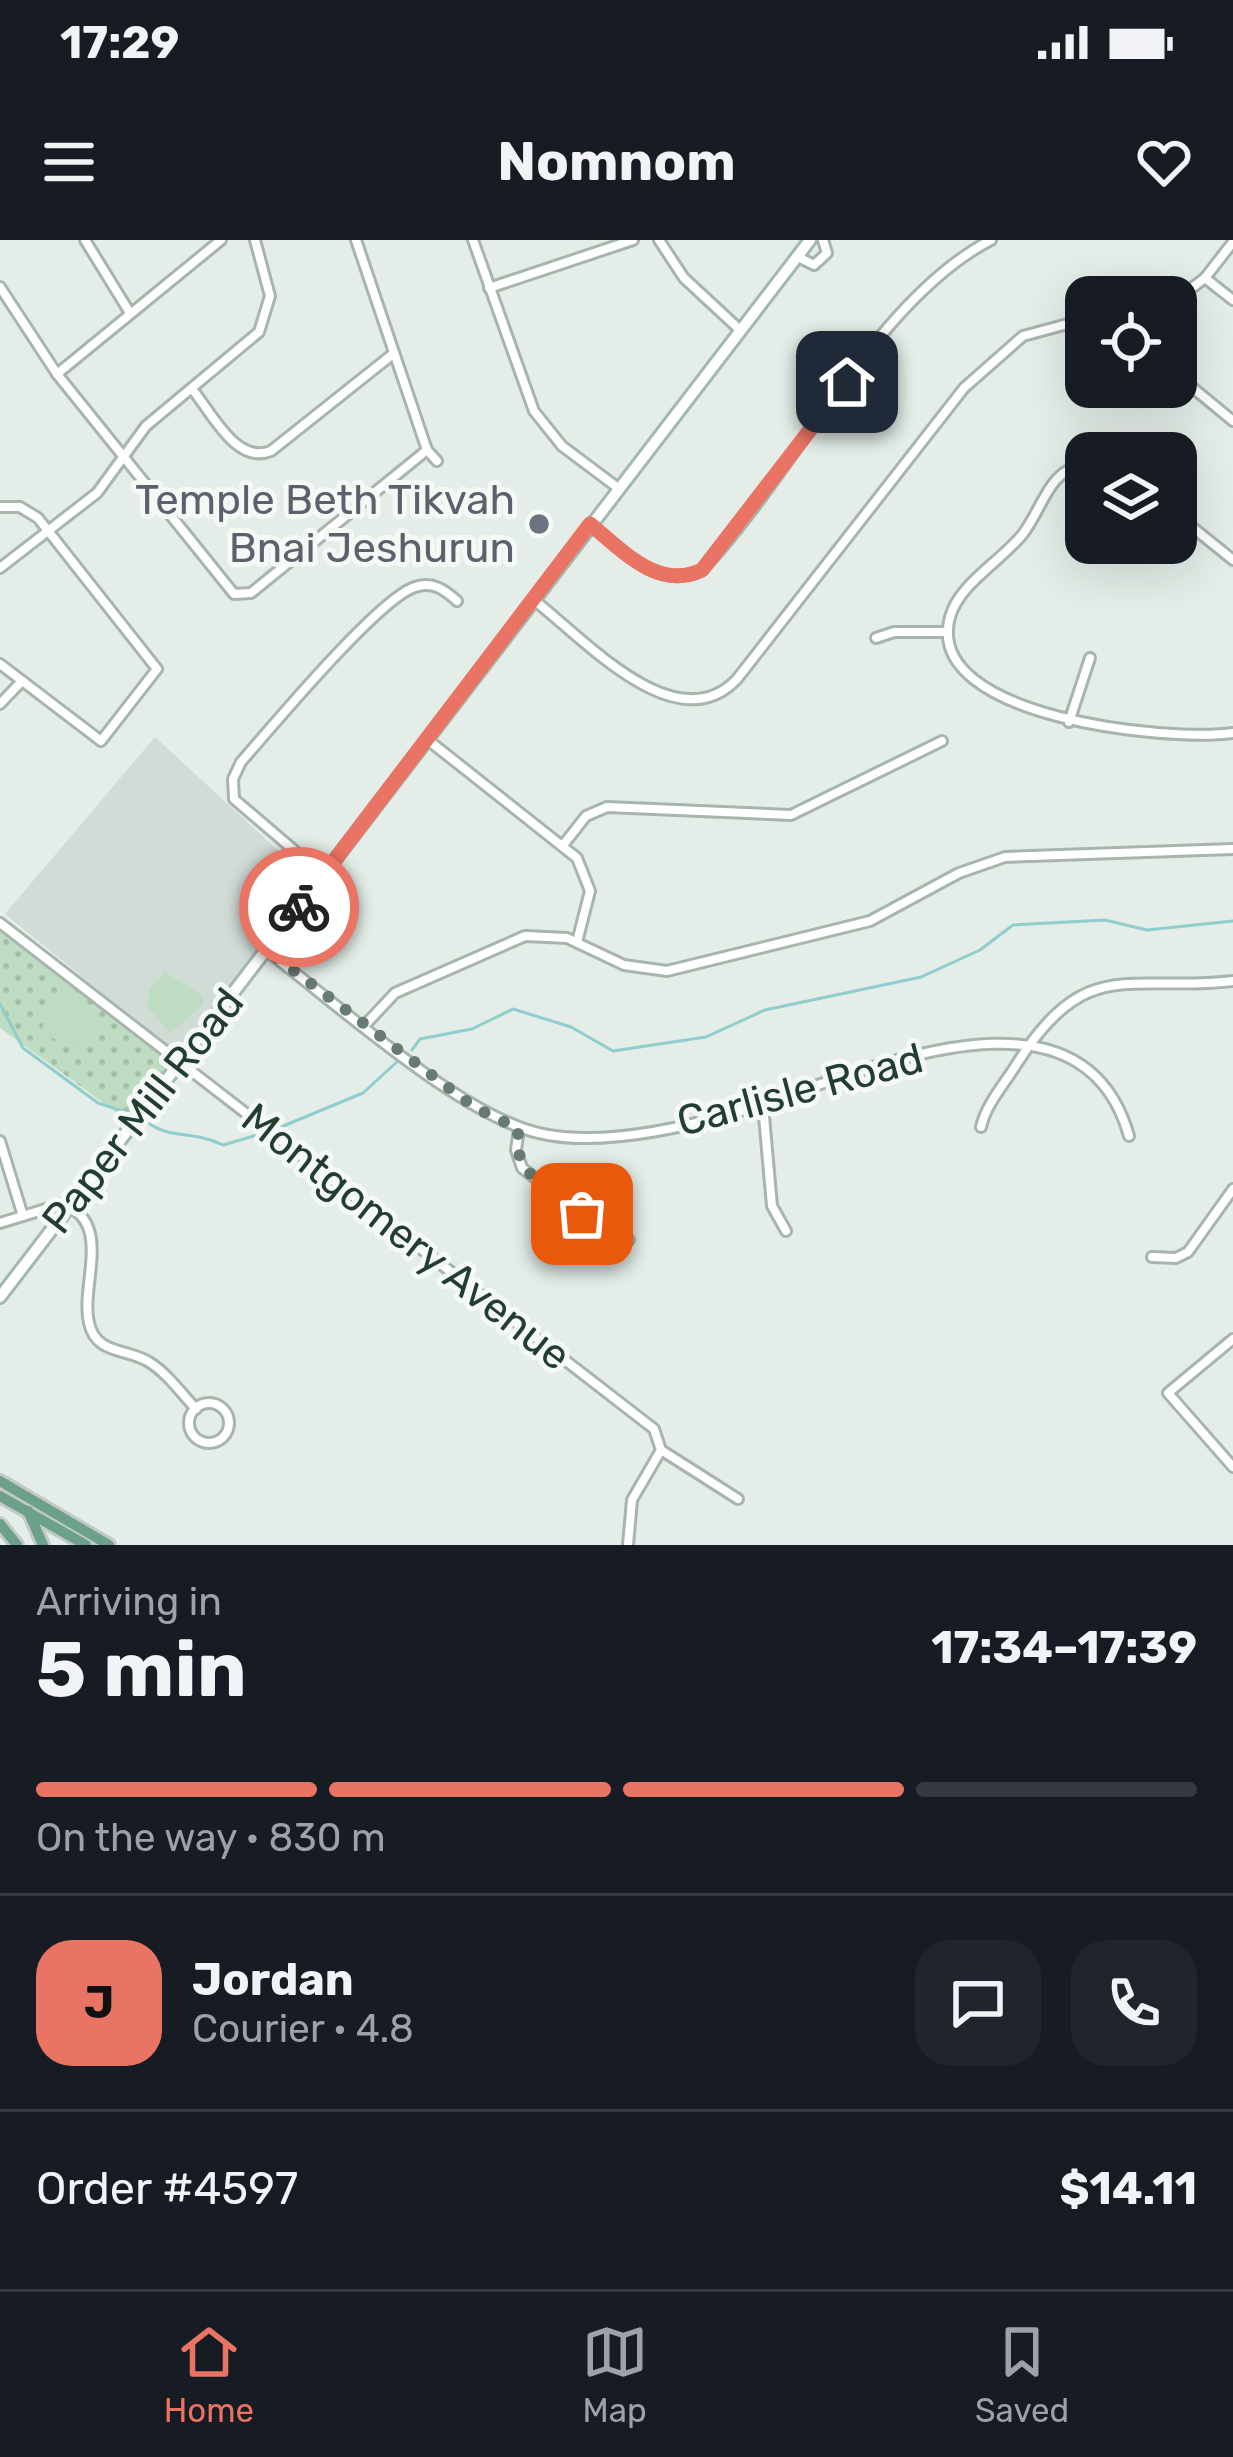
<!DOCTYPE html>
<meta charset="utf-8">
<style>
body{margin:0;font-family:Rubik,sans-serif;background:#20242c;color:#f1f3f6;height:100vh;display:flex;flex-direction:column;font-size:45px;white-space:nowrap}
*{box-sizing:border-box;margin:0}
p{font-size:39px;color:#9ea1a6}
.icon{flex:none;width:66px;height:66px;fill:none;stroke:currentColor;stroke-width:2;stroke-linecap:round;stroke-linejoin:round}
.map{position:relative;height:1305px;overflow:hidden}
.side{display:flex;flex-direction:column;background:#171b24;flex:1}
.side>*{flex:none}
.tools{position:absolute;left:1065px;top:36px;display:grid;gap:24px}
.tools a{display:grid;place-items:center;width:132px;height:132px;border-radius:24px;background:#171b24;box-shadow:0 12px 48px #0002;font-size:60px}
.pin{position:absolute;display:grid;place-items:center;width:102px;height:102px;color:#fff;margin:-51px;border-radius:24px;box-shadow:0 6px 18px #0006}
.courier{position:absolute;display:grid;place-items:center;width:120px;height:120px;margin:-60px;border:9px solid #ea7464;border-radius:50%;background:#fff;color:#222;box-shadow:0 3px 15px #0007}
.head em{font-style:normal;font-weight:700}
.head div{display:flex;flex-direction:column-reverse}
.head{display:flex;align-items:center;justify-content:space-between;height:204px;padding:0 36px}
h1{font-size:78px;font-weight:700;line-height:90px}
.bar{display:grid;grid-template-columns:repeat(4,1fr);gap:18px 12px;align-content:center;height:144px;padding:0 36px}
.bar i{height:15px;border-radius:9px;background:#363941}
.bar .active{background:#ea7464}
.bar p{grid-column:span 4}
.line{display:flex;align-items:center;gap:30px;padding:0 36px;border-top:3px solid #363941}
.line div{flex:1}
.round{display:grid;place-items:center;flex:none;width:126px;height:126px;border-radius:36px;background:#20242c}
.status{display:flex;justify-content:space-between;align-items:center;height:84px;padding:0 60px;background:#171b24;direction:ltr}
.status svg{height:33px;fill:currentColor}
header{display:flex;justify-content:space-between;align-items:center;height:156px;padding:0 36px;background:#171b24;font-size:54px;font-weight:700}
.dock{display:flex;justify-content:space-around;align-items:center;height:168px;border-top:3px solid #363941;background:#171b24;font-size:33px;color:#9ea1a6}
.dock a{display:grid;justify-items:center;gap:6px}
.dock .active{color:#ea7464}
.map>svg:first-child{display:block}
</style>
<div class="status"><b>17:29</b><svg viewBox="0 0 49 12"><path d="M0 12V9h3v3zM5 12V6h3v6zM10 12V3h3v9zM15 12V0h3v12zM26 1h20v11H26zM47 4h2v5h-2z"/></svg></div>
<header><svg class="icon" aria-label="menu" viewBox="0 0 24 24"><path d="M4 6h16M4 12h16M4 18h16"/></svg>Nomnom<svg class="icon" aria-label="heart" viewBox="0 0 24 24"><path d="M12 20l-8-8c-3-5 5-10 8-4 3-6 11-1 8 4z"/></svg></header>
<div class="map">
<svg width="1233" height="1305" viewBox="0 0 1233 1305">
<defs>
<pattern id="green-dots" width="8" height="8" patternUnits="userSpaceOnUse" patternTransform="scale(3)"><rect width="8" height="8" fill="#bedcc2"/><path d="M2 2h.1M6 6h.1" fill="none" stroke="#a3bea7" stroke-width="1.8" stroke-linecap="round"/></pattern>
</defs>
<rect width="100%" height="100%" fill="#e4ede7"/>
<polygon fill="#d2dcd6" points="155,497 310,640 177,814 5,674"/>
<polygon fill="url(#green-dots)" points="0,690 166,817 168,827 127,880 0,788"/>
<g fill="#bedcc2">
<polygon points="165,732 202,755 204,764 170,794 147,766 150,747"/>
<polygon points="61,749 68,749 100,782 83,800 60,802 40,791"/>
</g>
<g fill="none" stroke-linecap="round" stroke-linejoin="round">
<g stroke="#8fcdce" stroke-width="3">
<polyline points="0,764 23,808 98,863 126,872"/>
<polyline points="412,810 420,799 472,789 513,769 571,787 613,811 706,797 765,770 921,737 980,710 1013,685 1105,680 1147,690 1233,681"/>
<path d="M147 882C171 900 193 890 223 905L264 893"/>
<polyline points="276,889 363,853 399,820"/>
</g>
<defs>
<g id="minor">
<polyline points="85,0 130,73"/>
<polyline points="356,0 427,210 437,221"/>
<polyline points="473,0 534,171 562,206 618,248"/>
<polyline points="659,0 684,38 739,89"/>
<polyline points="798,17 814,25 827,13 823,0"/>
<polyline points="1205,38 1233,60"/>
<polyline points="0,47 57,134 234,354 251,353 427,210"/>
<polyline points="489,48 633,0"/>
<polyline points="1176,60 1205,38 1233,2"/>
<polyline points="57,134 221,0"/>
<polyline points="1176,134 1233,181"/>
<path d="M192 149C212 173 236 225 271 211L393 114"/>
<path d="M1086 223C1047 231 1044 267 1022 295 1001 321 959 344 950 377 922 478 1170 502 1233 493"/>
<polyline points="0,267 20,267 38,278 157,429 101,501 0,424"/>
<polyline points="1176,274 1233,320"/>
<path d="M591 285C623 310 658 352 702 330 792 236 876 59 991 0"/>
<polyline points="0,328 97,253 146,186 259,92 270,56 255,0"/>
<path d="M534 360C584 399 677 503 737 439L964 148 1023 96 1086 79"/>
<polyline points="876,398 894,392 948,392"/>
<polyline points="0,464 22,441"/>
<polyline points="1069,482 1090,418"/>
<polyline points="428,500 577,618 590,651 577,702"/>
<polyline points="564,604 586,576 607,567 791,575 942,501"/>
<path d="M323 635 234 559 233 539 241 522C271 488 379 358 415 347 433 341 445 350 457 361"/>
<polyline points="0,683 654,1189 661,1210 632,1260 628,1305"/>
<path d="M267 711C336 763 468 883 548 895 605 905 682 888 737 872 851 839 1080 724 1129 896"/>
<polyline points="365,785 395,753 525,696 567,698 624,725 667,731 870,681 959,633 1005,617 1233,609"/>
<polyline points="763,865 772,966 786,991"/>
<path d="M981 887C986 864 1006 842 1018 822 1087 714 1130 753 1233 741"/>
<polyline points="519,889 516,910 522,928 610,995 629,1000"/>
<polyline points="0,901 23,976"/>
<path d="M0 983 62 964C114 981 80 1045 89 1083 96 1115 127 1108 149 1122 167 1133 181 1153 196 1169"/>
<polyline points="1152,1017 1176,1018 1188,1012 1233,949"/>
<polyline points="1233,1099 1168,1153 1233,1227"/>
<circle cx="209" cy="1183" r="20"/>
<polyline points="661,1210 738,1259"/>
</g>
<polyline id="secondary" points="0,1057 810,0"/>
<g id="primary">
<polyline points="0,1241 109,1305"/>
<polyline points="0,1256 86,1305"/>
<polyline points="28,1271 43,1305"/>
<polyline points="0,1284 17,1305"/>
</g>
</defs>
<use href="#minor" stroke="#a7b5ad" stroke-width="14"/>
<use href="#secondary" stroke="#a3b8ae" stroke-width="16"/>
<use href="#primary" stroke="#c2c9c6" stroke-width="16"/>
<use href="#minor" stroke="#fff" stroke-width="8"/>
<use href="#secondary" stroke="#fff" stroke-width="10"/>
<use href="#primary" stroke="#6ba08b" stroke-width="10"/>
</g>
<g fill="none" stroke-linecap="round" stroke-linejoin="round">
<path stroke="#677b72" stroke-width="12" stroke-dasharray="0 21.6" d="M299 667 268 711 474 867 519 889C509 933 551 950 582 974"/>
<path stroke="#ea7464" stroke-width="15" d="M299 667 590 284C622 310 658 351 702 330L847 142"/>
</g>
<circle fill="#6b7280" stroke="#f4f9f6" stroke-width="4.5" cx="539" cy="284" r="12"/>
<g text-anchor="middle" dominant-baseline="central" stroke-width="10" stroke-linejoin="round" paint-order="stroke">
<g font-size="42" fill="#5b616d" stroke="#f4f9f6" text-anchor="end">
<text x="515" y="260">Temple Beth Tikvah<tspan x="515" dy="48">Bnai Jeshurun</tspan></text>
</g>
<g font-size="42" fill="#243d33" stroke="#f4f9f6">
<text transform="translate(800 850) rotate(-15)">Carlisle Road</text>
<text transform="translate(143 871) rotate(-52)">Paper Mill Road</text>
<text transform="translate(406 997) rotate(38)">Montgomery Avenue</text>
</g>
</g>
</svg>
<div class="tools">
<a><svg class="icon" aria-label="locate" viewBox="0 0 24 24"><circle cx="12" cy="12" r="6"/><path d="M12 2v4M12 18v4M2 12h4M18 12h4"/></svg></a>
<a><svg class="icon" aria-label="layers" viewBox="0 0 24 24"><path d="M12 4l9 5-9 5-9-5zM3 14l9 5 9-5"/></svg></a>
</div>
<div class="pin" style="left:582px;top:974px;background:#ea580c"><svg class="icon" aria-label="bag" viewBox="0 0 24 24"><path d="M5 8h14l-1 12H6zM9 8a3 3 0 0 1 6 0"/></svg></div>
<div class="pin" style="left:847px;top:142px;background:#1f2937"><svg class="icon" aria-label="home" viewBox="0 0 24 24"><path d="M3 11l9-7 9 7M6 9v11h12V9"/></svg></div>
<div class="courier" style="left:299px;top:667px"><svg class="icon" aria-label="bike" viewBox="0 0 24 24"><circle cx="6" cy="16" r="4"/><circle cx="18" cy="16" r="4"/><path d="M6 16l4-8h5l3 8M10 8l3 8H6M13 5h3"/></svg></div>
</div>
<section class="side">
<div class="head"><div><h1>5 min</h1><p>Arriving in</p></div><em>17:34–17:39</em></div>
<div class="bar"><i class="active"></i><i class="active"></i><i class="active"></i><i></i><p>On the way · 830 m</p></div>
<div class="line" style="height:216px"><b class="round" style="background:#ea7464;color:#111">J</b><div><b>Jordan</b><p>Courier · 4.8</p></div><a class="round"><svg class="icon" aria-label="chat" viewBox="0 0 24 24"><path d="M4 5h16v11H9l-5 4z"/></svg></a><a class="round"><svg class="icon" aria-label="phone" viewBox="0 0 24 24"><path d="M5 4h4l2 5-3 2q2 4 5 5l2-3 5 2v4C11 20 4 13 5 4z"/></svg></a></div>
<div class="line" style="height:156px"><div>Order #4597</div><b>$14.11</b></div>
</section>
<nav class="dock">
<a class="active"><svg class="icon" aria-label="home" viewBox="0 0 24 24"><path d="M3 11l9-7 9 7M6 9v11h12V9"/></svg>Home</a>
<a><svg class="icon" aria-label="map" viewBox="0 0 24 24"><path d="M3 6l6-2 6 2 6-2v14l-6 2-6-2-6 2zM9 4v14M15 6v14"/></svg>Map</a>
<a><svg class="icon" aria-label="saved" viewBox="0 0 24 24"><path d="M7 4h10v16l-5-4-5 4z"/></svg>Saved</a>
</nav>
